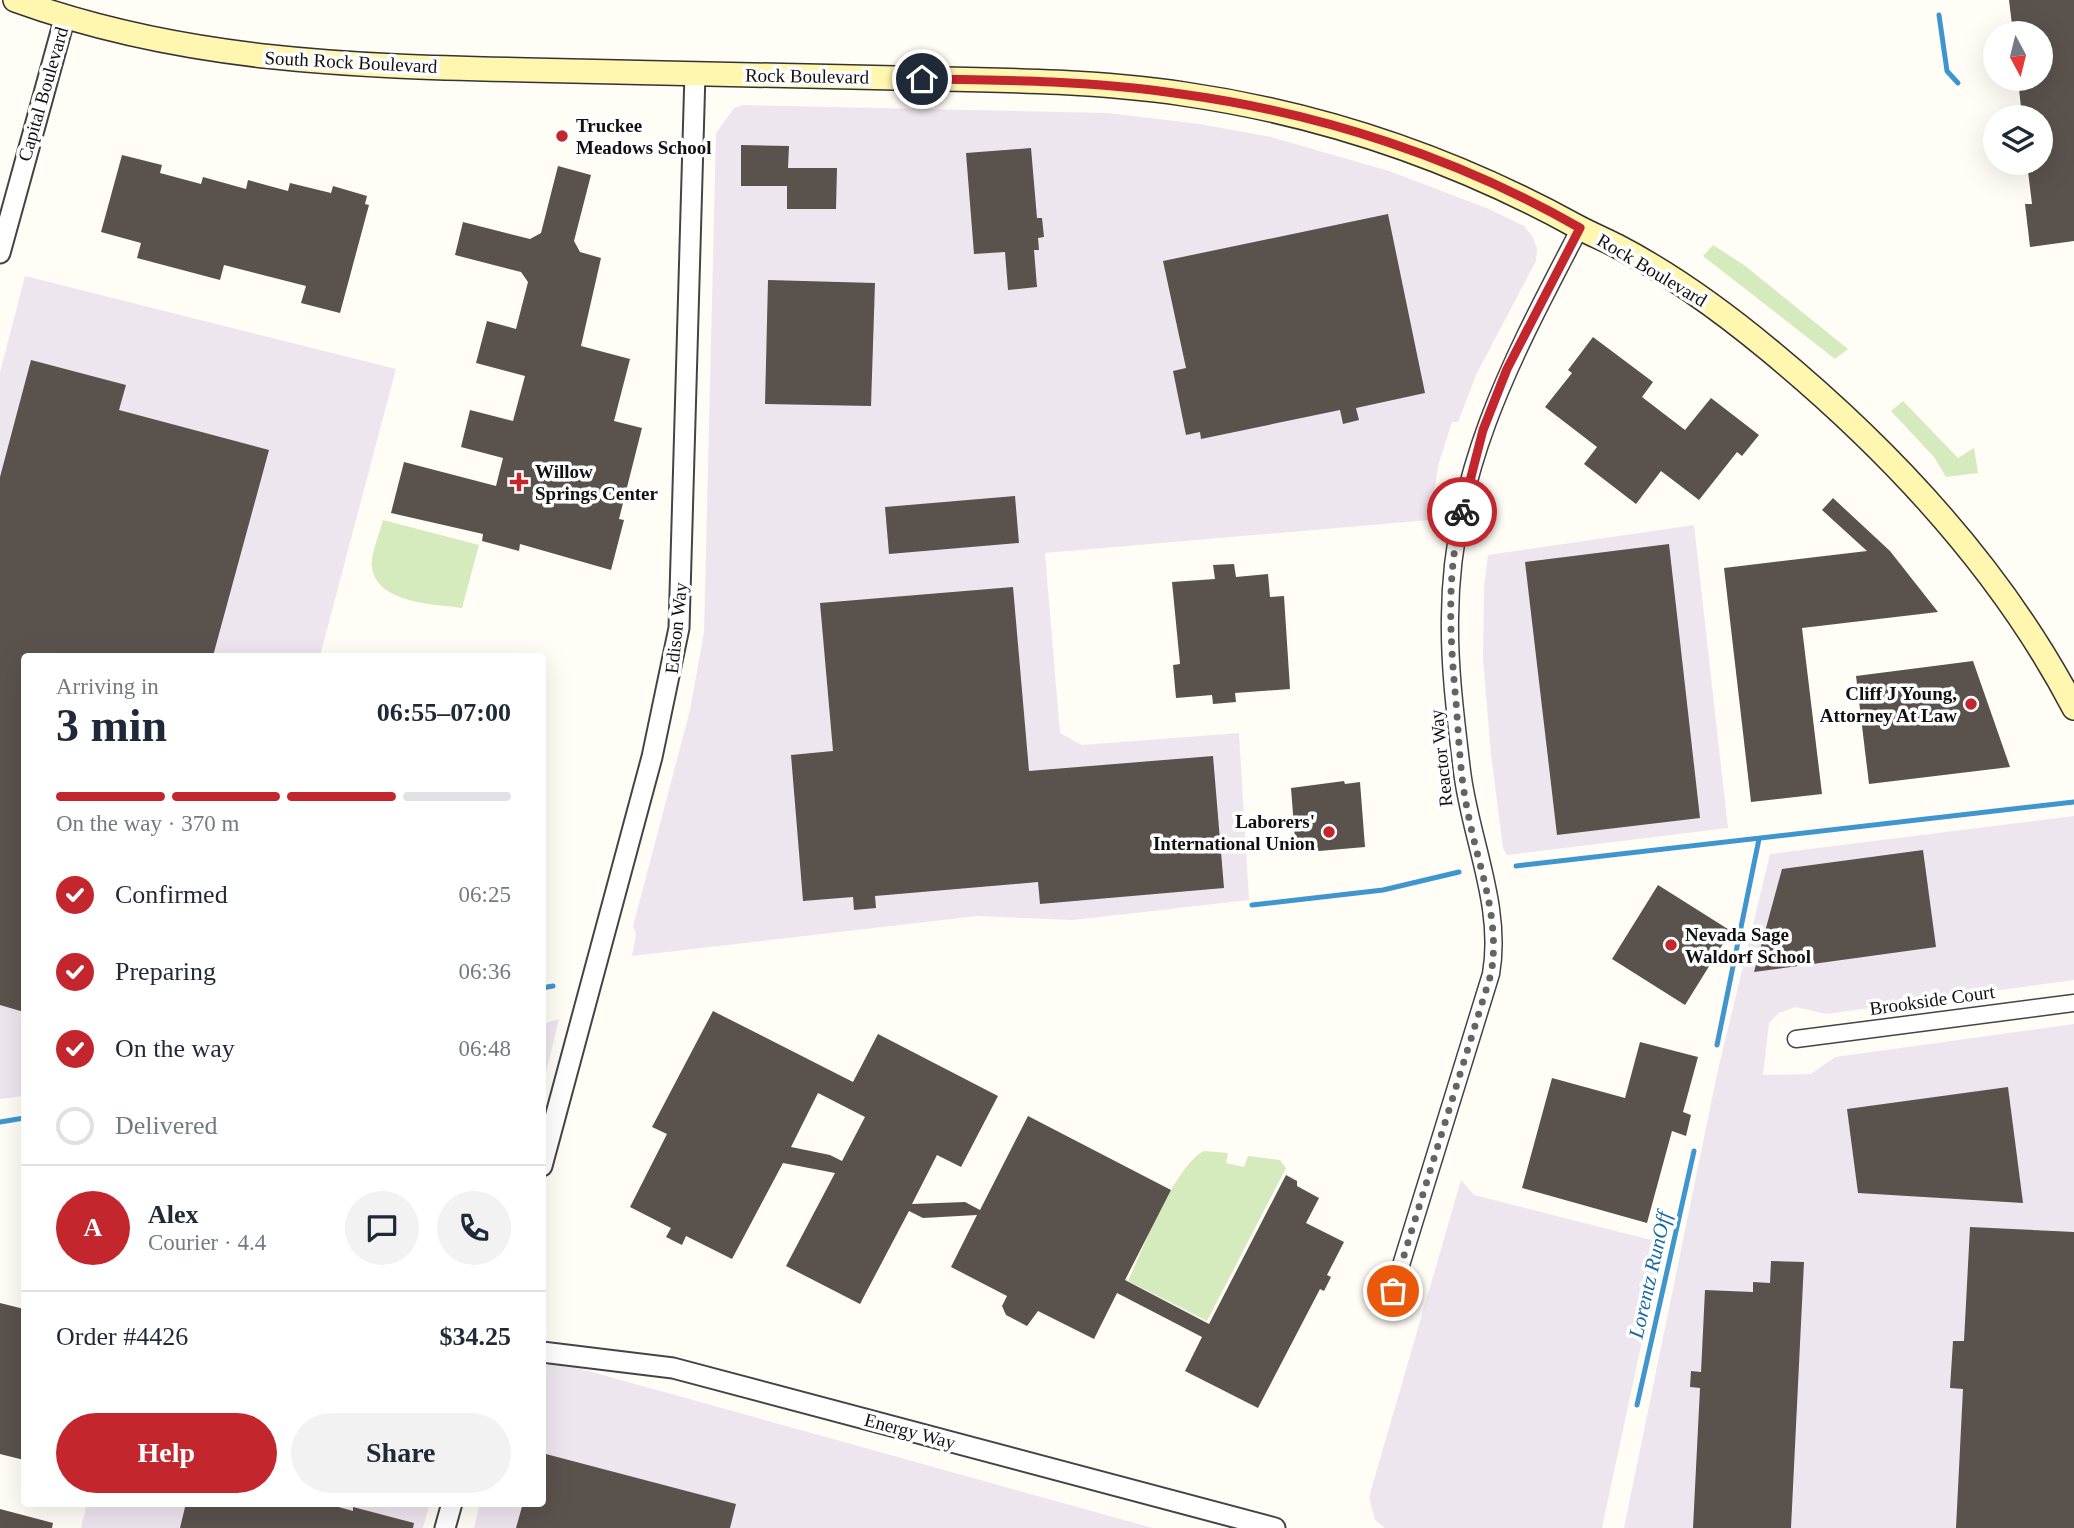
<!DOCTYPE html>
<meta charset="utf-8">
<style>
body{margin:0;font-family:Georgia,serif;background:#f2f2f3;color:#1f2937;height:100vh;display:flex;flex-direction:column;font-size:26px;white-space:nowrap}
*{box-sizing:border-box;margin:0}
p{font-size:23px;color:#747a83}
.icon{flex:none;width:38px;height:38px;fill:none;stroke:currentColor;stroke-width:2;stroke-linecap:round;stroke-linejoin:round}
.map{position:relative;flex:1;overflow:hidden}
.panel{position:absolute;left:21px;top:653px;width:525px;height:854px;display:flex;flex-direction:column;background:#fff;border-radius:7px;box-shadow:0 7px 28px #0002}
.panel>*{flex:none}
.needle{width:46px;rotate:173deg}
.fabs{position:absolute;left:1983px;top:21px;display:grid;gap:14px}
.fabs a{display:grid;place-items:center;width:70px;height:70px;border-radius:50%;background:#fff;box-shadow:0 7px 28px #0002;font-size:35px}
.pin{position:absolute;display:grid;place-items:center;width:60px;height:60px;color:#fff;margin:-30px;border:4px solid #fff;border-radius:50%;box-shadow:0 2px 7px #0007}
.courier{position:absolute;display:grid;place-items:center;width:70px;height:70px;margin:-35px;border:5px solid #c4262e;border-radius:50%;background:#fff;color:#222;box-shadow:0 2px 9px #0007}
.headline em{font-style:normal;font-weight:700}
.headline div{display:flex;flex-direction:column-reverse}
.headline{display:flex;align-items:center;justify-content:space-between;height:119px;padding:0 35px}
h1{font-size:46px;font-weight:700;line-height:52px}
.bar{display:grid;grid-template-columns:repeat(4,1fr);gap:10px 7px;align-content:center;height:84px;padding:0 35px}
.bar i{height:9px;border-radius:5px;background:#e0e1e3}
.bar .current{background:#c4262e}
.bar p{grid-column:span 4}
.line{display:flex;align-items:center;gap:18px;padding:0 35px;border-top:2px solid #e0e1e3}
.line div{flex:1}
.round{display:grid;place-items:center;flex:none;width:74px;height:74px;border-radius:37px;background:#f2f2f3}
ol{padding:0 35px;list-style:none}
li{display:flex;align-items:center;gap:21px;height:77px}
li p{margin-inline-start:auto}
li .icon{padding:7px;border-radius:50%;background:#c4262e;color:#fff;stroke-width:4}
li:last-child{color:#747a83}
li i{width:38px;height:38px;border:4px solid #e0e1e3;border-radius:50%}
.action{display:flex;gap:14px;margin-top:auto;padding:14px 35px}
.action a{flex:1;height:80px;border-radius:42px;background:#c4262e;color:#fff;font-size:28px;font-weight:700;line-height:80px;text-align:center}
.action a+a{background:#f2f2f3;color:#1f2937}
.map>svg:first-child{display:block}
</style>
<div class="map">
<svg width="2074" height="1528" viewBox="0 0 2074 1528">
<rect width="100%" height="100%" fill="#fffdf5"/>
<g fill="#eee6ef">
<polygon points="743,105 1108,113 1200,124 1271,137 1389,171 1489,209 1524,226 1532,236 1537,248 1536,261 1477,373 1458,422 1452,422 1439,463 1429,520 1045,553 1060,733 1082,745 1239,733 1249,900 1073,920 977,916 632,956 636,934 633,926 690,710 704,632 716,133 734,108"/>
<polygon points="25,276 396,369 320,656 24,656 24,1096 0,1099 0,372"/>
<polygon points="1694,525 1728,828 1507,855 1503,848 1491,755 1483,659 1484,586 1488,555"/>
<polygon points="2074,816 2074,980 1826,1014 1796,1007 1779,1013 1769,1023 1763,1075 1811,1074 1835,1057 2074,1024 2074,1528 1624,1528 1717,1074 1770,854"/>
<polygon points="559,1019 543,1084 543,1024"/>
<polygon points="1461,1180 1474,1195 1663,1243 1602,1528 1385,1528 1375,1520 1369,1497"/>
<polygon points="556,1362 1153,1528 474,1528 480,1503 542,1503 543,1366"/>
<polygon points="87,1503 430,1503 423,1528 81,1528"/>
</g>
<g fill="#d5ebbd">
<polygon points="1713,245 1744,265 1848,349 1835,359 1703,256"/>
<polygon points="1903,401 1958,458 1974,448 1978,473 1946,477 1934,457 1891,411"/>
<path d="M383 520 479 545 462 608C436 604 378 604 372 568 370 555 380 533 383 520Z"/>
<path d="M1204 1151 1228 1153 1226 1163 1244 1167 1248 1156 1280 1160 1286 1168 1207 1321 1128 1281C1143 1249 1175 1165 1204 1151Z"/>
</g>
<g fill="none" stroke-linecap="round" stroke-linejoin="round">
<g stroke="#3f96cf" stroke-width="5">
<polyline points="1939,15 1947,71 1958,83"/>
<polyline points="1516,866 2074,802"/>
<polyline points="1252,905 1383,890 1459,872"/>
<polyline points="542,988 553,986"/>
<polyline points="1717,1045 1759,839"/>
<polyline points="0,1122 24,1118"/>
<polyline points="1637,1405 1694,1151"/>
</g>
</g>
<g fill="#5a524d" fill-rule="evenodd">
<polygon points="2009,0 2074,0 2074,241 2030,247 2025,204 2032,204 2027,163 2040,163 2040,117 2022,117 2018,79 2040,79 2040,33 2013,33"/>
<polygon points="741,145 789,146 788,168 837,168 836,209 787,209 787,186 741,186"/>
<polygon points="1031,148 1037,218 1042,218 1044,237 1038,238 1039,250 1034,250 1037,287 1008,290 1005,252 974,254 966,153"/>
<polygon points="122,155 162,165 160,173 201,184 203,177 246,189 248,180 288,191 290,183 331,193 333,186 367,196 365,204 369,205 340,313 301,303 306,286 224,265 220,280 137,258 141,243 101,232"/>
<polygon points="558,166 591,175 574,241 580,252 601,258 581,346 630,359 614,421 642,428 619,519 624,520 611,570 520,544 519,551 482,541 483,534 391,513 404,462 496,486 503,458 461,447 470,410 513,421 525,376 476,363 487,321 516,329 528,282 521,272 455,255 463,222 530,239 541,233"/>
<polygon points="1388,214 1425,393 1356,408 1359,420 1343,424 1340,410 1201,439 1200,432 1186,435 1173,371 1186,368 1163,261"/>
<polygon points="768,280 875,283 871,406 765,404"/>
<polygon points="1593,337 1653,382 1642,397 1685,430 1711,398 1759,435 1742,456 1737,452 1699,500 1661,471 1636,504 1584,464 1597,447 1545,407 1572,373 1568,370"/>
<polygon points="31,360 126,385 119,410 269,450 213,656 24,656 24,1012 0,1005 0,477"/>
<polygon points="1015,496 1019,543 889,554 885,507"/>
<polygon points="1833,498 1890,551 1938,612 1802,628 1822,794 1751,802 1724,568 1867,551 1822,510"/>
<polygon points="1669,544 1700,818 1557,835 1525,562"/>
<polygon points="1234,564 1236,577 1268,574 1270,597 1284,596 1290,689 1235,693 1236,702 1213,704 1212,695 1176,698 1173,665 1180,664 1172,582 1215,579 1213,565"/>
<polygon points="1013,587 1029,771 1213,756 1224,888 1040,904 1038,882 875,896 876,908 854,910 853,897 803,901 791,755 833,751 820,603"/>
<polygon points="1973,661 2010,767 1869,784 1856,676"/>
<polygon points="1344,781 1345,784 1360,782 1365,847 1296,853 1291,788"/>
<polygon points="1923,850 1936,947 1754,972 1782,869"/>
<polygon points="1658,885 1731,931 1685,1005 1612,959"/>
<path d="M713 1011 853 1082 878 1034 998 1096 961 1167 937 1155 912 1204 965 1202 980 1210 1028 1116 1171 1190 1125 1280 1209 1324 1286 1175 1297 1181V1186L1319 1198 1306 1223 1344 1242 1327 1275 1331 1277 1324 1291 1320 1289 1258 1408 1185 1371 1202 1337 1117 1293 1094 1339 1038 1311 1027 1326 1006 1315 1002 1306 1007 1296 951 1267 977 1215 923 1218 909 1211 860 1304 786 1266 835 1173 783 1163 732 1259 686 1236 682 1245 666 1237 671 1228 630 1207 667 1134 652 1127ZM818 1093 865 1117 842 1161 830 1155 791 1147Z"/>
<polygon points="1640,1042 1698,1057 1683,1112 1691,1115 1686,1136 1672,1131 1647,1223 1522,1188 1552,1078 1625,1098"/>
<polygon points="2008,1087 2023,1203 1858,1193 1847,1109"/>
<polygon points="1970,1227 2074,1232 2074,1528 1956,1528 1963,1389 1950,1388 1953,1341 1964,1341"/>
<polygon points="1771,1261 1804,1262 1791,1528 1693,1528 1700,1388 1690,1387 1691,1371 1701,1372 1705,1290 1753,1292 1753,1282 1770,1283"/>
<polygon points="0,1303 24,1309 24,1460 0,1454"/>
<polygon points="542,1453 736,1504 730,1528 516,1528 523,1503 542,1503"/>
<polygon points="186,1503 324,1503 353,1511 353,1507 414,1523 413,1528 180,1528"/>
<polygon points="0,1509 53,1523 52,1528 0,1528"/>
</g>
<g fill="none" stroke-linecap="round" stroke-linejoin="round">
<defs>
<g id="minor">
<polyline points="1796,1039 2074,1003"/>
<path d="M1393 1291 1491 974C1503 906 1470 838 1462 771 1456 720 1449 668 1450 617 1451 469 1514 355 1580 228"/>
</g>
<g id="tertiary">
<polyline points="0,253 65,17"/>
<polyline points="542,1166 652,757 679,628 695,73"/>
<polyline points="542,1352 673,1368 1275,1528"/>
<polyline points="445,1528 452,1503"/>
</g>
<path id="secondary" d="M15 0C183 61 350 66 527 70 650 72 773 75 896 78 992 80 1089 80 1184 94 1322 114 1454 159 1576 226 1589 233 1603 239 1617 246 1671 274 1722 311 1769 350 1890 450 2001 568 2074 708"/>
</defs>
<use href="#minor" stroke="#444" stroke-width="19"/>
<use href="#tertiary" stroke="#444" stroke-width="23"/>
<use href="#secondary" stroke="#333" stroke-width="26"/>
<use href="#minor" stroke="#fff" stroke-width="16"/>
<use href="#tertiary" stroke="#fff" stroke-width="19"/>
<use href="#secondary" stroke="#fff6b0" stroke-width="23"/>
</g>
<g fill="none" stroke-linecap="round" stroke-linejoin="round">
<path stroke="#646461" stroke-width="7" stroke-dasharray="0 12.6" d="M1393 1291 1491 974C1501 918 1478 867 1468 813 1460 777 1459 739 1456 702 1450 638 1446 574 1462 512"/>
<path stroke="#c4262e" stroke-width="9" d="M922 79C1009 80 1096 81 1181 94 1321 113 1458 158 1580 228L1507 369 1483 430 1462 512"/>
</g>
<g fill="#c4262e" stroke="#fff" stroke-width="2.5">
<circle cx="562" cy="136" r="7"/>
<path d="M515.5 471.5h7v7h7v7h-7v7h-7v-7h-7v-7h7z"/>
<circle cx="1971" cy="704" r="7"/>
<circle cx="1329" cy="832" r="7"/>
<circle cx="1671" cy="945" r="7"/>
</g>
<g text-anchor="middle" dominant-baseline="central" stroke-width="7" stroke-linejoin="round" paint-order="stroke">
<g font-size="19" fill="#111" stroke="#fff">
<text transform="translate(351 62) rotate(3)">South Rock Boulevard</text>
<text transform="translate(807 76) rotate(1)">Rock Boulevard</text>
<text transform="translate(43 94) rotate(-74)">Capital Boulevard</text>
<text transform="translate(1652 270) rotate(31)">Rock Boulevard</text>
<text transform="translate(676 628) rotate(-84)">Edison Way</text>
<text transform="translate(1441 758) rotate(-96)">Reactor Way</text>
<text transform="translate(1932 1000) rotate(-8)">Brookside Court</text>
<text transform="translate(910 1431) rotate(15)">Energy Way</text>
</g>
<g font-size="19" font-weight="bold" fill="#111" stroke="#fff" text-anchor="start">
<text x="576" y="125">Truckee<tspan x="576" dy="22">Meadows School</tspan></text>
<text x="535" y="471">Willow<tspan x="535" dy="22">Springs Center</tspan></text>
<text x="1957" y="693" text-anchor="end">Cliff J Young,<tspan x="1957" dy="22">Attorney At Law</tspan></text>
<text x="1315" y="821" text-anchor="end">Laborers'<tspan x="1315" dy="22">International Union</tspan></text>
<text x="1685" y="934">Nevada Sage<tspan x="1685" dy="22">Waldorf School</tspan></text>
</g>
<g font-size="21" font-style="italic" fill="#1768a6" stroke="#fff">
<text transform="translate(1650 1275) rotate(-77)">Lorentz RunOff</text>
</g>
</g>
</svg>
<div class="fabs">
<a><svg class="needle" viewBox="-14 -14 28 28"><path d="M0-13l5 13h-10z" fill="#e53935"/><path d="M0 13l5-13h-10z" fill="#747a83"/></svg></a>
<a><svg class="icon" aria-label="layers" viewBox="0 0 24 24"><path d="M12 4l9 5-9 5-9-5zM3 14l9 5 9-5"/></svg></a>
</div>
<div class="pin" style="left:1393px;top:1291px;background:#ea580c"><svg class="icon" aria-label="bag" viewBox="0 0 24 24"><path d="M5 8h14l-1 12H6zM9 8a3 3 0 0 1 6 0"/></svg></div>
<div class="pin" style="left:922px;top:79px;background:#1f2937"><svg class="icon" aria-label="home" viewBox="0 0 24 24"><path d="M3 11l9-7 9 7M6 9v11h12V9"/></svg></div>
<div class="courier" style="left:1462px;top:512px"><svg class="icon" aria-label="bike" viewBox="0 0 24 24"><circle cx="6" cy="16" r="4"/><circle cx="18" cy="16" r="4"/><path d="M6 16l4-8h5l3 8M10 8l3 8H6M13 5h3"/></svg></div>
<section class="panel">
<div class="headline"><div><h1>3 min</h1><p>Arriving in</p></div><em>06:55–07:00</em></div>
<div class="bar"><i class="current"></i><i class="current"></i><i class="current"></i><i></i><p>On the way · 370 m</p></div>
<ol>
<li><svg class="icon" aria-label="check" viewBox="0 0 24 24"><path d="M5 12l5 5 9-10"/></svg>Confirmed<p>06:25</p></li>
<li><svg class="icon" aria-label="check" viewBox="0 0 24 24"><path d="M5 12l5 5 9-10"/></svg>Preparing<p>06:36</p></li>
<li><svg class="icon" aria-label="check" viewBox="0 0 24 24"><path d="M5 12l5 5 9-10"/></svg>On the way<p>06:48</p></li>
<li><i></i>Delivered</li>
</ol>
<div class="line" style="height:126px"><b class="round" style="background:#c4262e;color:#fff">A</b><div><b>Alex</b><p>Courier · 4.4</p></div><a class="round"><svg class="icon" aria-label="chat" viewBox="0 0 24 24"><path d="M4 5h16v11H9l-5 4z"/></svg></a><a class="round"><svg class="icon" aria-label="phone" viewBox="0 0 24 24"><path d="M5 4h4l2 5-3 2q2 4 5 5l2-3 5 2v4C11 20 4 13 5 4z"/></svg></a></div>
<div class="line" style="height:91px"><div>Order #4426</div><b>$34.25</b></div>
<div class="action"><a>Help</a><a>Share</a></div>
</section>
</div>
